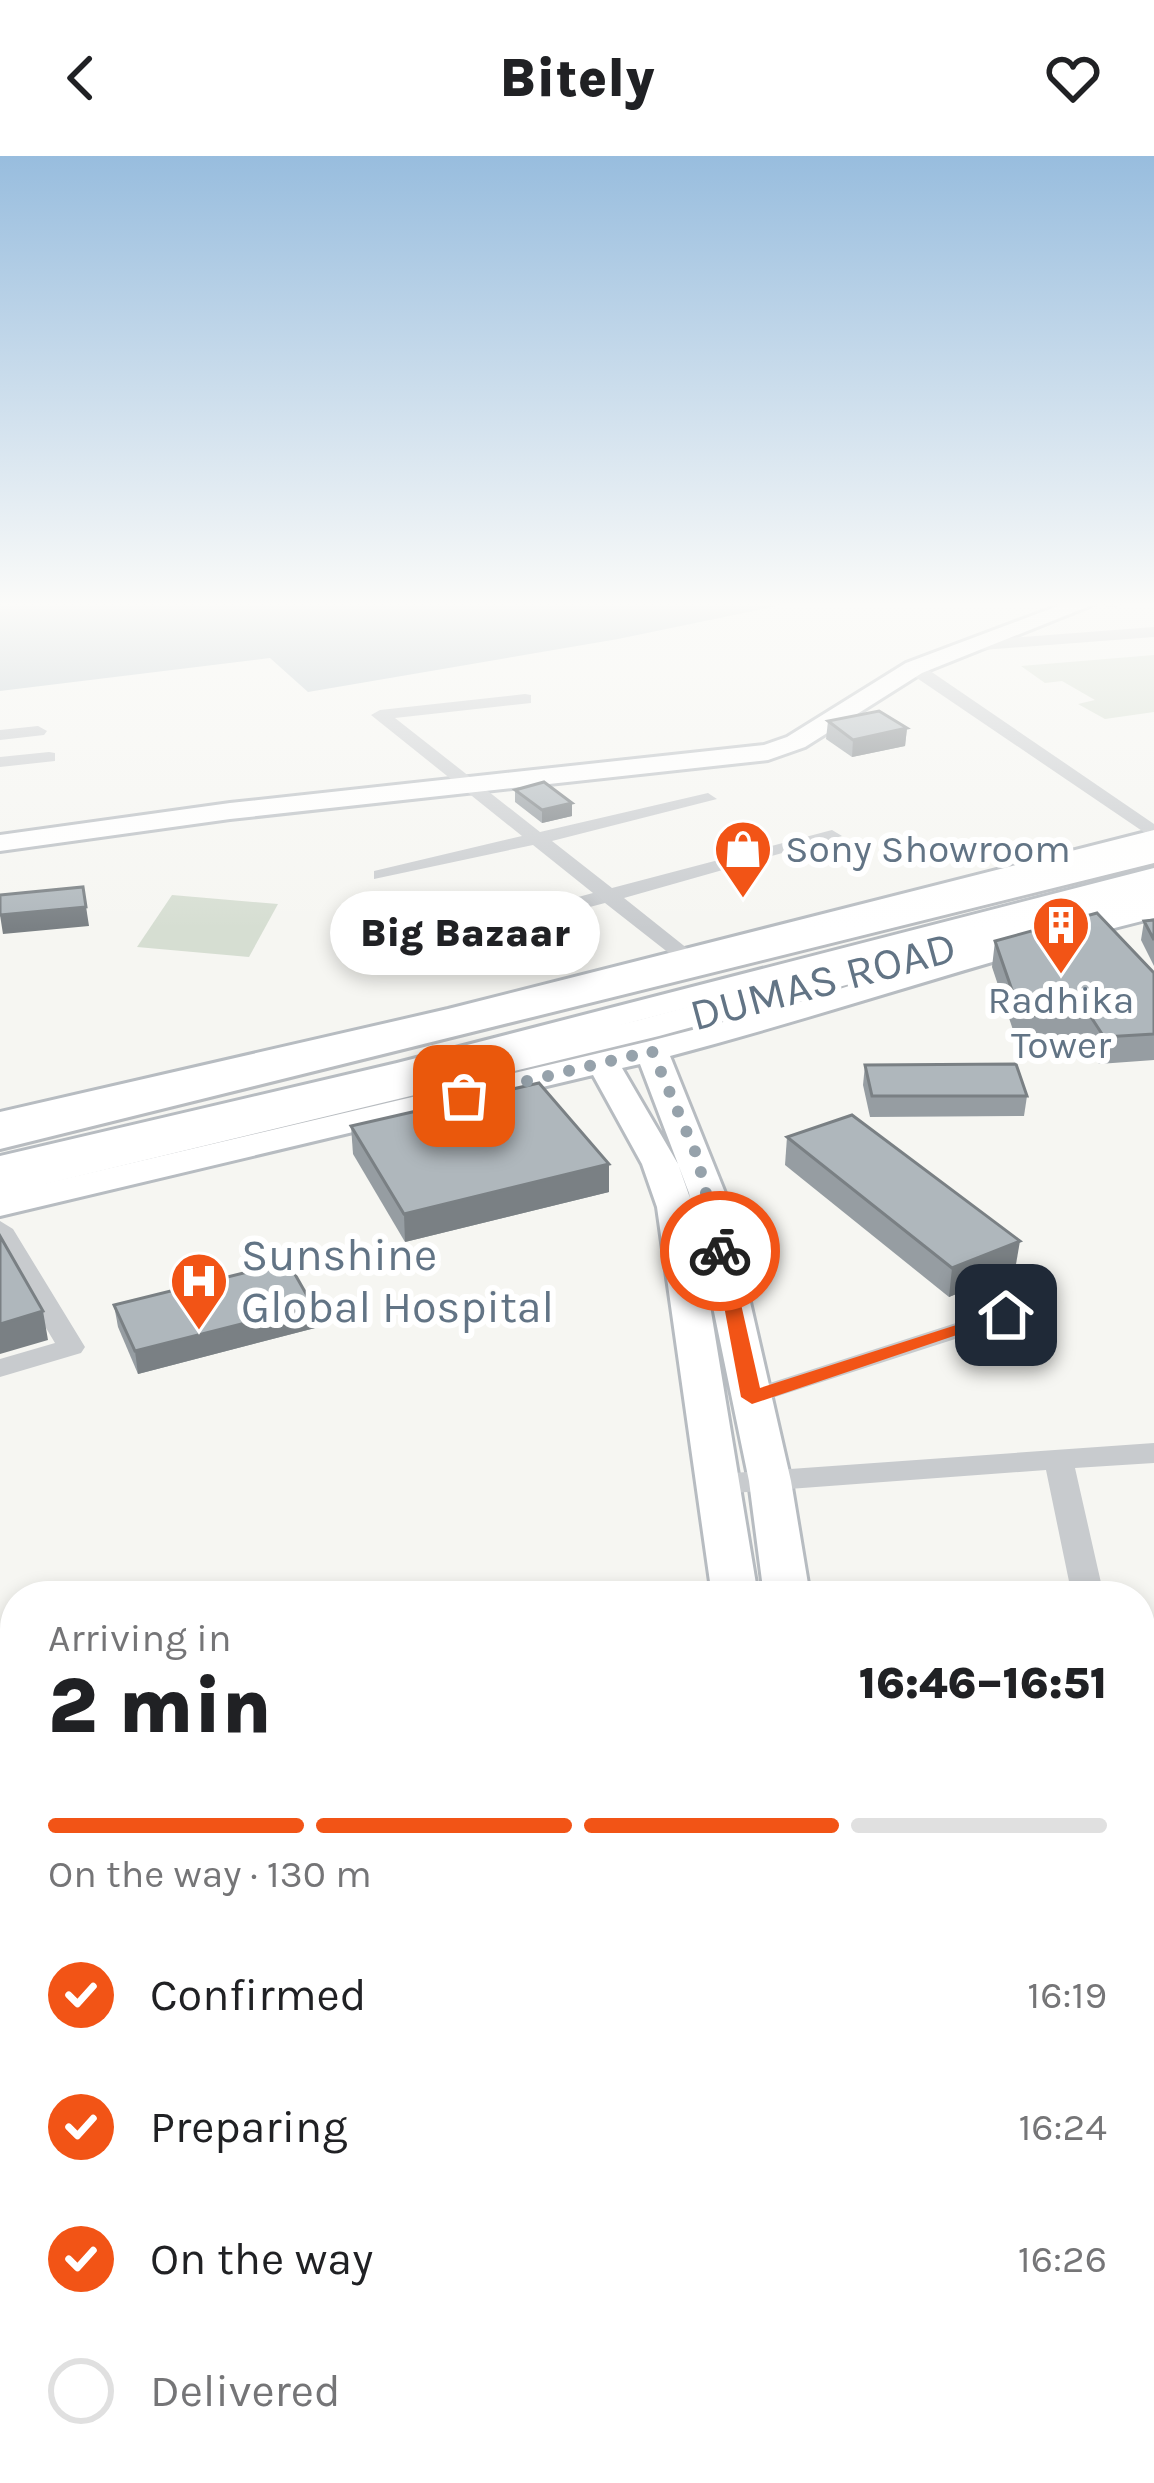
<!DOCTYPE html>
<meta charset="utf-8">
<style>
body{margin:0;font-family:Karla,sans-serif;background:#f6f6f6;color:#202124;height:100vh;display:flex;flex-direction:column;font-size:45px;white-space:nowrap}
*{box-sizing:border-box;margin:0}
p{font-size:39px;color:#757577}
.icon{flex:none;width:66px;height:66px;fill:none;stroke:currentColor;stroke-width:2;stroke-linecap:round;stroke-linejoin:round}
.map{position:relative;flex:1;overflow:hidden}
.details{position:absolute;left:0px;top:1425px;width:1155px;height:903px;display:flex;flex-direction:column;background:#fff;border-radius:48px 48px 0 0;box-shadow:0 6px 18px #0003}
.details>*{flex:none}
.pin{position:absolute;display:grid;place-items:center;width:102px;height:102px;color:#fff;margin:-51px;border-radius:24px;box-shadow:0 6px 18px #0006}
.courier{position:absolute;display:grid;place-items:center;width:120px;height:120px;margin:-60px;border:9px solid #f25416;border-radius:50%;background:#fff;color:#222;box-shadow:0 3px 15px #0007}
.bubble{position:absolute;height:84px;border-radius:42px;background:#fff;box-shadow:0 6px 18px #0003;font-size:39px;font-weight:800;line-height:84px;text-align:center}
.overview em{font-style:normal;font-weight:800}
.overview div{display:flex;flex-direction:column-reverse}
.overview{display:flex;align-items:center;justify-content:space-between;height:204px;padding:0 48px}
h1{font-size:78px;font-weight:800;line-height:90px}
.bar{display:grid;grid-template-columns:repeat(4,1fr);gap:18px 12px;align-content:center;height:144px;padding:0 48px}
.bar i{height:15px;border-radius:9px;background:#e0e0e0}
.bar .current{background:#f25416}
.bar p{grid-column:span 4}
ol{padding:0 48px;list-style:none}
li{display:flex;align-items:center;gap:36px;height:132px}
li p{margin-inline-start:auto}
li .icon{padding:12px;border-radius:50%;background:#f25416;color:#fff;stroke-width:4}
li:last-child{color:#757577}
li i{width:66px;height:66px;border:6px solid #e0e0e0;border-radius:50%}
header{display:flex;justify-content:space-between;align-items:center;height:156px;padding:0 48px;background:#fff;font-size:54px;font-weight:800}
.map>svg:first-child{display:block}
</style>
<header><svg class="icon" aria-label="back" viewBox="0 0 24 24"><path d="M15 5l-7 7 7 7"/></svg>Bitely<svg class="icon" aria-label="heart" viewBox="0 0 24 24"><path d="M12 20l-8-8c-3-5 5-10 8-4 3-6 11-1 8 4z"/></svg></header>
<div class="map">
<svg width="1154" height="2327" viewBox="0 0 1154 2327">
<rect width="100%" height="100%" fill="#f6f6f2"/>
<g fill="#d6ded2">
<polygon points="1154,499 1154,556 1105,563 1078,548 1095,544 1062,525 1045,527 1021,510"/>
<polygon points="172,739 278,748 249,801 137,791"/>
</g>
<polygon fill="#c0cbd0" points="0,447 792,447 618,483 308,536 270,502 0,535"/>
<g fill="none" stroke-linecap="round" stroke-linejoin="round">
<defs>
<g id="secondary">
<polygon points="1066,447 1097,447 922,517 805,591 768,604 230,663 0,695 0,679 230,647 764,589 787,581 906,507"/>
<polygon points="1154,674 1154,690 450,872 0,976 0,956 448,853"/>
<polygon points="1154,712 1154,730 414,923 0,1022 0,1000 397,907"/>
<path d="M1154 744V762C991 802 833 857 670 900L725 1037 791 1325 810 1440H764L749 1325 699 1083 758 1440H712L657 1051 642 1008 593 919 0 1060V1038L646 886 793 848 995 783ZM640 908 689 1037 690 1042 678 1008 622 912Z"/>
<rect x="1140" y="1891" width="14" height="50"/>
<polygon points="700,2313 766,2313 765,2327 699,2327"/>
<rect x="770" y="2313" width="66" height="14"/>
</g>
<g id="primary">
<polygon points="1154,689 1154,707 0,993 0,971"/>
<polygon points="1154,726 1154,745 659,880 0,1039 0,1015 639,864"/>
</g>
</defs>
<use href="#secondary" stroke="#b7bcc1" stroke-width="6"/>
<use href="#primary" stroke="#b8bcc0" stroke-width="6"/>
<polyline stroke="#c8cbce" stroke-width="15" points="757,1239 1049,1145"/>
<polyline stroke="#c8cbce" stroke-width="20" points="0,1738 15,1737"/>
<g fill="#c8cbce" fill-rule="evenodd">
<polygon points="1090,447 1123,447 1115,452"/>
<polygon points="1154,471 1154,481 982,494 974,489 982,484"/>
<polygon points="908,508 920,508 1154,668 1154,683 908,516"/>
<polygon points="525,538 531,539 531,547 395,562 540,676 708,637 717,643 552,685 612,732 832,674 842,680 624,742 693,797 693,805 679,805 605,747 460,785 453,783 453,775 593,737 533,689 374,723 374,715 522,680 371,559 380,554"/>
<polygon points="38,570 47,575 44,579 0,584 0,574"/>
<polygon points="49,596 55,597 55,605 0,611 0,601"/>
<polygon points="0,1065 13,1073 85,1191 81,1197 0,1221 0,1203 55,1187 0,1095"/>
<polygon points="1154,1287 1154,1307 1075,1312 1104,1440 1072,1440 1046,1314 720,1338 710,1335 705,1328 710,1321 720,1318"/>
<polygon points="1154,1485 1154,1509 1140,1511 1140,1487"/>
<polygon points="1140,1662 1154,1669 1154,1755 1140,1748"/>
</g>
<use href="#secondary" fill="#fff" fill-rule="evenodd"/>
<use href="#primary" fill="#fff" fill-rule="evenodd"/>
</g>
<g fill="#969da2">
<polygon points="828,565 907,572 905,590 852,601 826,583"/>
<polygon points="515,634 572,660 542,667 515,646"/>
<polygon points="1154,764 1154,810 1141,784 1144,765"/>
<polygon points="995,785 1154,817 1154,904 1099,908 1084,885 1017,886 992,811"/>
<polygon points="865,909 1027,940 1024,960 870,961 863,929"/>
<polygon points="351,970 609,1036 405,1086 353,998"/>
<polygon points="787,981 1015,1114 949,1141 785,1009"/>
<polygon points="114,1149 313,1150 315,1172 138,1218 118,1171"/>
</g>
<g fill="#7a8084">
<polygon points="907,572 905,590 852,601 853,584"/>
<polygon points="572,647 572,660 542,667 542,654"/>
<polygon points="83,731 89,770 3,778 0,759"/>
<polygon points="609,1008 609,1036 405,1086 404,1058"/>
<polygon points="1020,1085 1015,1114 949,1141 952,1112"/>
<polygon points="313,1150 315,1172 138,1218 135,1195"/>
<polygon points="43,1155 48,1184 0,1198 0,1168"/>
</g>
<g fill="#afb7bc" stroke="#7a8084" stroke-width="3">
<polygon points="879,555 907,572 853,584 828,565"/>
<polygon points="544,626 572,647 542,654 515,634"/>
<polygon points="83,731 86,751 0,759 0,739"/>
<polygon points="1097,757 1154,817 1154,878 1104,881 1089,858 1021,860 995,785"/>
<polygon points="1154,764 1154,784 1144,765"/>
<polygon points="1016,908 1027,940 872,940 865,909"/>
<polygon points="539,927 609,1008 404,1058 351,970"/>
<polygon points="852,959 1020,1085 952,1112 787,981"/>
<polygon points="0,1080 43,1155 0,1168"/>
<polygon points="288,1106 313,1150 135,1195 114,1149"/>
</g>
<linearGradient id="sky" x2="0" y2="1"><stop stop-color="#98bdde"/><stop offset="0.58" stop-color="#fbfbf9"/><stop offset="1" stop-color="#fbfbf9" stop-opacity="0"/></linearGradient>
<rect width="1154" height="773" fill="url(#sky)"/>
<polygon fill="#f25416" points="713,1091 729,1095 760,1232 1000,1155 1016,1159 752,1248 741,1241"/>
<g fill="none" stroke-linecap="round" stroke-linejoin="round">
<polyline stroke="#96a2ab" stroke-width="12" stroke-dasharray="0 21.6" points="464,940 652,895 697,1000 720,1095"/>
</g>
<defs>
<symbol id="shop-pin" viewBox="-11 -11 22 30"><path d="M0 17L-7.5 6A9.5 9.5 0 1 1 7.5 6Z" fill="#f25416" stroke="#fff"/><path d="M-5-2.5h2.3a2.7 3.5 0 0 1 5.4 0H5L5.5 6h-11ZM-1.5-2.5h3a1.5 2.3 0 0 0-3 0Z" fill="#fff"/></symbol>
<symbol id="building-pin" viewBox="-11 -11 22 30"><path d="M0 17L-7.5 6A9.5 9.5 0 1 1 7.5 6Z" fill="#f25416" stroke="#fff"/><path d="M-4-6H4V6H1V3H-1V6H-4ZM-2.5-4.3h1.7v1.8h-1.7ZM.8-4.3h1.7v1.8H.8ZM-2.5-1h1.7V.8h-1.7ZM.8-1h1.7V.8H.8Z" fill="#fff"/></symbol>
<symbol id="hospital-pin" viewBox="-11 -11 22 30"><path d="M0 17L-7.5 6A9.5 9.5 0 1 1 7.5 6Z" fill="#f25416" stroke="#fff"/><path d="M-5-5h3v3.5h4V-5h3V5h-3V1.5h-4V5h-3Z" fill="#fff"/></symbol>
</defs>
<g fill-rule="evenodd">
<use href="#shop-pin" x="710" y="660" width="66" height="90"/>
<use href="#building-pin" x="1028" y="736" width="66" height="90"/>
<use href="#hospital-pin" x="166" y="1092" width="66" height="90"/>
</g>
<g text-anchor="middle" dominant-baseline="central" stroke-width="12" stroke-linejoin="round" paint-order="stroke">
<g font-size="39" fill="#627485" stroke="#fff" text-anchor="start">
<text x="785" y="693">Sony Showroom</text>
<text x="1061" y="844" text-anchor="middle">Radhika<tspan x="1061" dy="45">Tower</tspan></text>
</g>
<g font-size="45" fill="#627485" stroke="#fff">
<text transform="translate(823 825) rotate(-15)">DUMAS ROAD</text>
</g>
<g font-size="45" fill="#627485" stroke="#fff" text-anchor="start">
<text x="241" y="1099">Sunshine<tspan x="241" dy="52">Global Hospital</tspan></text>
</g>
</g>
</svg>
<div class="pin" style="left:464px;top:940px;background:#ea580c"><svg class="icon" aria-label="bag" viewBox="0 0 24 24"><path d="M5 8h14l-1 12H6zM9 8a3 3 0 0 1 6 0"/></svg></div>
<div class="pin" style="left:1006px;top:1159px;background:#1f2937"><svg class="icon" aria-label="home" viewBox="0 0 24 24"><path d="M3 11l9-7 9 7M6 9v11h12V9"/></svg></div>
<div class="courier" style="left:720px;top:1095px"><svg class="icon" aria-label="bike" viewBox="0 0 24 24"><circle cx="6" cy="16" r="4"/><circle cx="18" cy="16" r="4"/><path d="M6 16l4-8h5l3 8M10 8l3 8H6M13 5h3"/></svg></div>
<div class="bubble" style="left:330px;top:735px;width:270px">Big Bazaar</div>
<section class="details">
<div class="overview"><div><h1>2 min</h1><p>Arriving in</p></div><em>16:46–16:51</em></div>
<div class="bar"><i class="current"></i><i class="current"></i><i class="current"></i><i></i><p>On the way · 130 m</p></div>
<ol>
<li><svg class="icon" aria-label="check" viewBox="0 0 24 24"><path d="M5 12l5 5 9-10"/></svg>Confirmed<p>16:19</p></li>
<li><svg class="icon" aria-label="check" viewBox="0 0 24 24"><path d="M5 12l5 5 9-10"/></svg>Preparing<p>16:24</p></li>
<li><svg class="icon" aria-label="check" viewBox="0 0 24 24"><path d="M5 12l5 5 9-10"/></svg>On the way<p>16:26</p></li>
<li><i></i>Delivered</li>
</ol>
</section>
</div>
